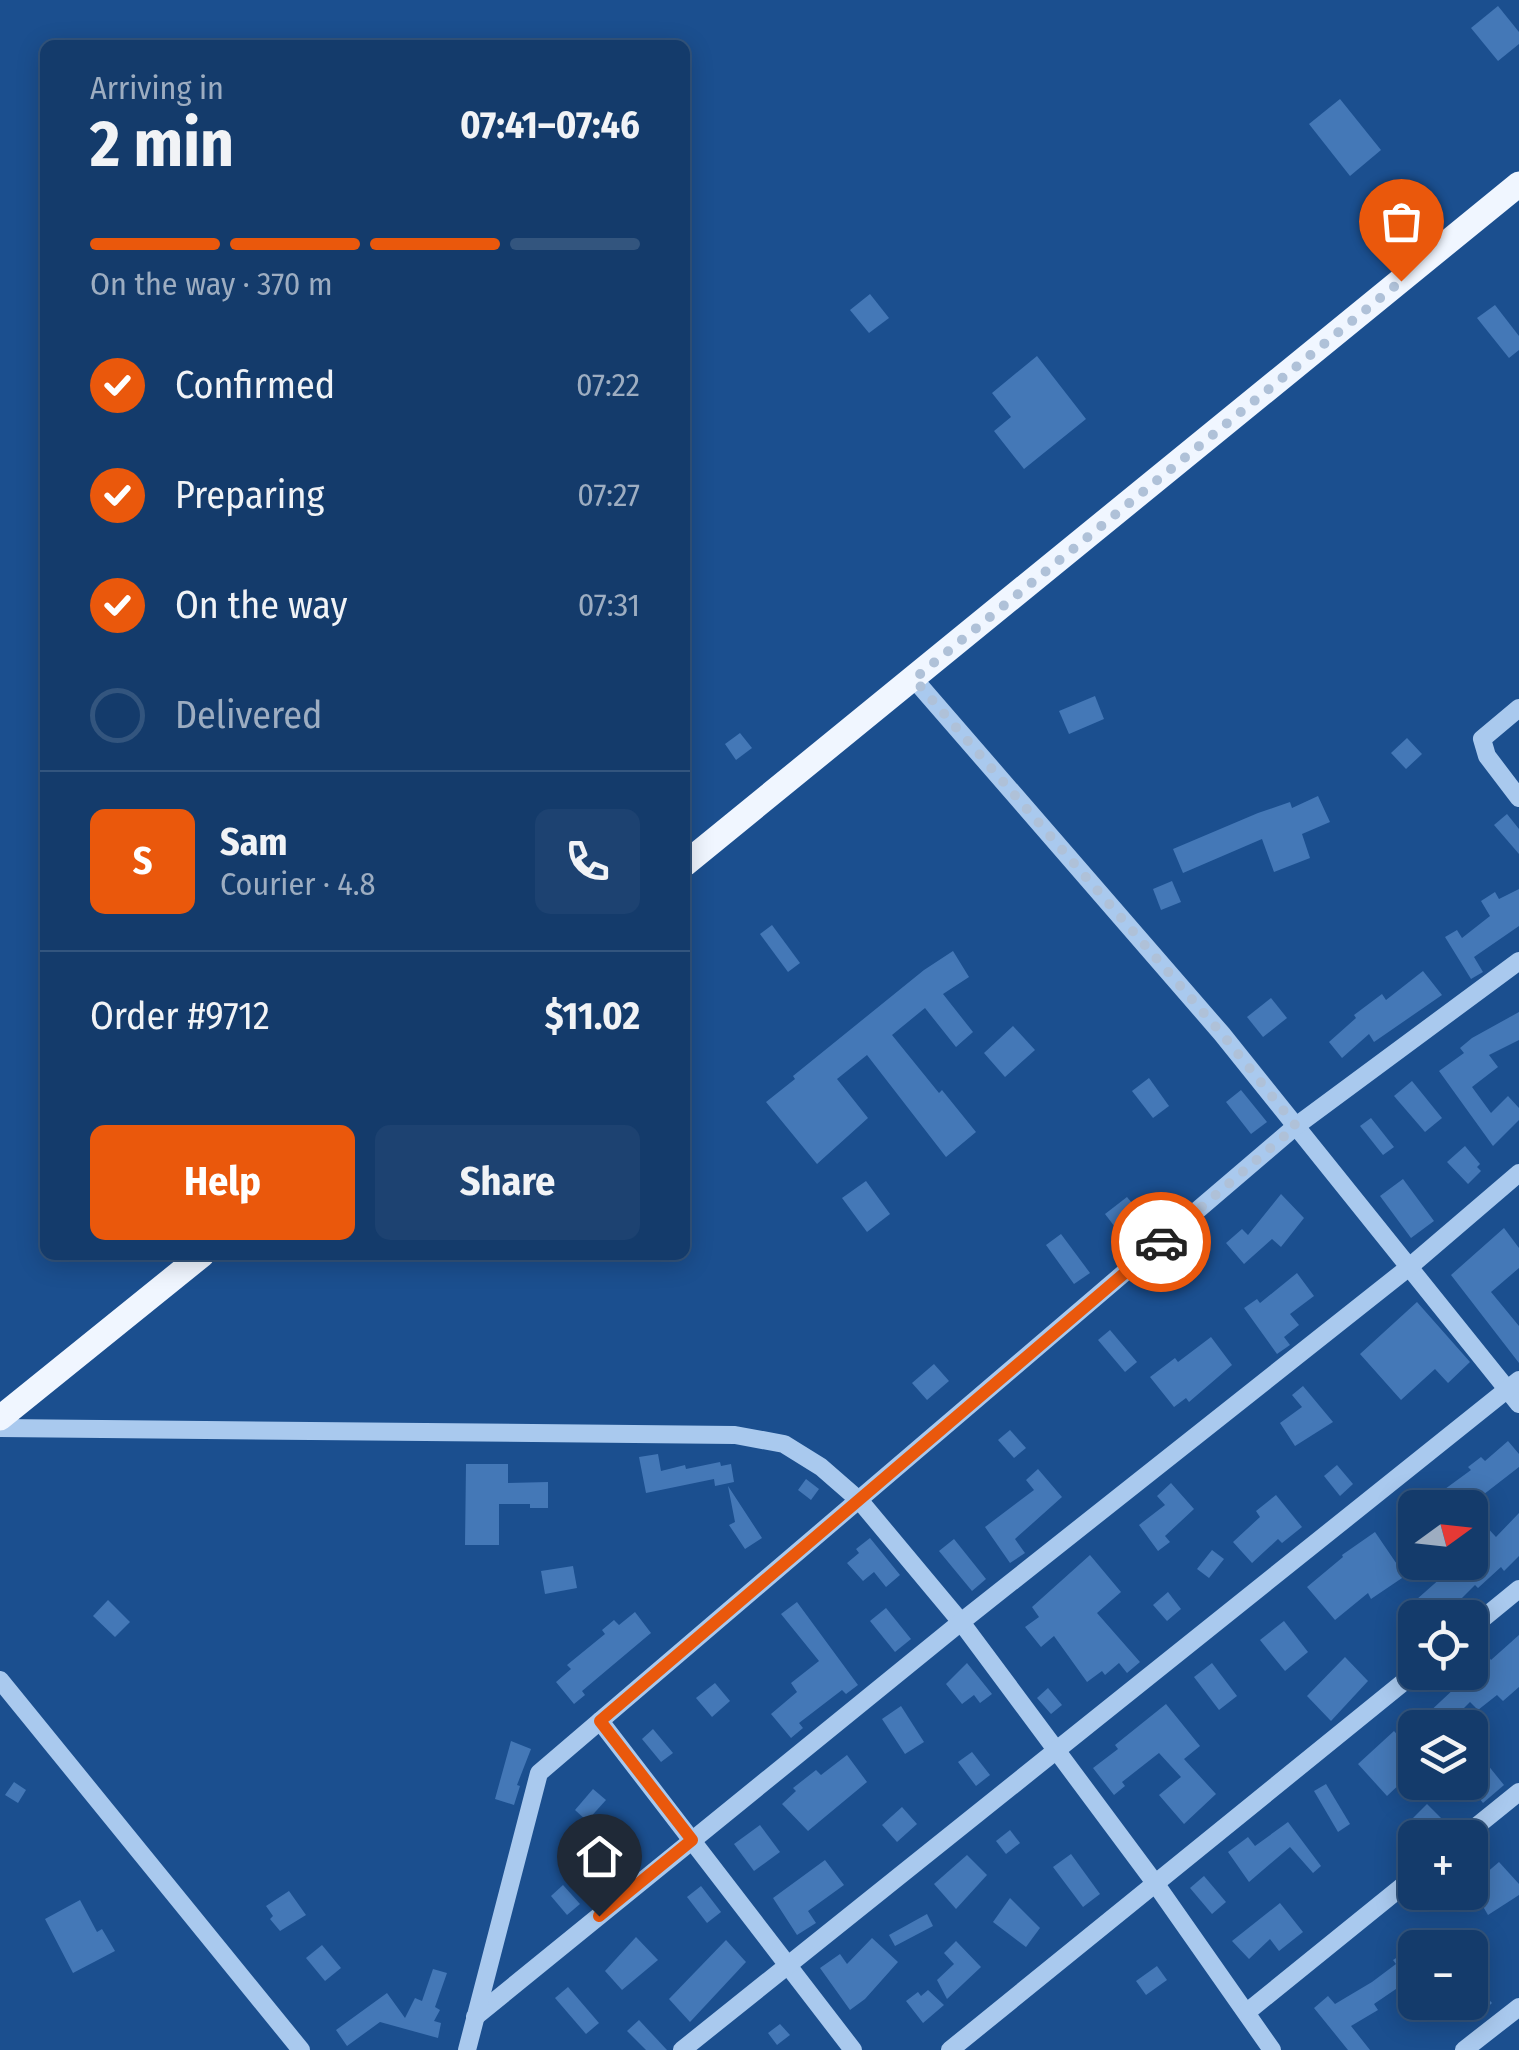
<!DOCTYPE html>
<meta charset="utf-8">
<style>
body{margin:0;font-family:"Fira Sans Condensed",sans-serif;background:#1d4271;color:#f1f3f6;height:100vh;display:flex;flex-direction:column;font-size:38px;white-space:nowrap}
*{box-sizing:border-box;margin:0}
p{font-size:32px;color:#9dadc1}
.icon{flex:none;width:55px;height:55px;fill:none;stroke:currentColor;stroke-width:2;stroke-linecap:round;stroke-linejoin:round}
.map{position:relative;flex:1;overflow:hidden}
.side{position:absolute;left:40px;top:40px;width:650px;height:1220px;display:flex;flex-direction:column;background:#143b6b;border-radius:15px;box-shadow:0 5px 25px #0003,0 0 0 2px #33557e}
.side>*{flex:none}
.needle{width:65px;rotate:75deg}
.tools{position:absolute;left:1398px;top:1490px;display:grid;gap:20px}
.tools a{display:grid;place-items:center;width:90px;height:90px;border-radius:15px;background:#143b6b;box-shadow:0 5px 25px #0003,0 0 0 2px #33557e;font-size:50px}
.pin{position:absolute;display:grid;place-items:center;width:85px;height:85px;color:#fff;margin:-102px -42px;border-radius:50% 50% 50% 0;rotate:-45deg;box-shadow:0 0 10px #0007}
.pin .icon{rotate:45deg}
.courier{position:absolute;display:grid;place-items:center;width:100px;height:100px;margin:-50px;border:8px solid #ea580c;border-radius:50%;background:#fff;color:#222;box-shadow:0 2px 12px #0007}
.head em{font-style:normal;font-weight:700}
.head div{display:flex;flex-direction:column-reverse}
.head{display:flex;align-items:center;justify-content:space-between;height:170px;padding:0 50px}
h1{font-size:65px;font-weight:700;line-height:75px}
.bar{display:grid;grid-template-columns:repeat(4,1fr);gap:15px 10px;align-content:center;height:120px;padding:0 50px}
.bar i{height:12px;border-radius:8px;background:#33557e}
.bar .active{background:#ea580c}
.bar p{grid-column:span 4}
.line{display:flex;align-items:center;gap:25px;padding:0 50px;border-top:2px solid #33557e}
.line div{flex:1}
.round{display:grid;place-items:center;flex:none;width:105px;height:105px;border-radius:15px;background:#1d4271}
ol{padding:0 50px;list-style:none}
li{display:flex;align-items:center;gap:30px;height:110px}
li p{margin-inline-start:auto}
li .icon{padding:10px;border-radius:50%;background:#ea580c;color:#fff;stroke-width:4}
li:last-child{color:#9dadc1}
li i{width:55px;height:55px;border:5px solid #33557e;border-radius:50%}
.action{display:flex;gap:20px;margin-top:auto;padding:20px 50px}
.action a{flex:1;height:115px;border-radius:15px;background:#ea580c;color:#fff;font-size:40px;font-weight:700;line-height:115px;text-align:center}
.action a+a{background:#1d4271;color:#f1f3f6}
.map>svg:first-child{display:block}
</style>
<div class="map">
<svg width="1519" height="2050" viewBox="0 0 1519 2050">
<rect width="100%" height="100%" fill="#1b4f8f"/>
<g fill="#4478b7">
<polygon points="1498,6 1519,32 1519,44 1498,61 1471,28"/>
<polygon points="1340,99 1381,150 1350,176 1309,124"/>
<polygon points="870,294 889,318 869,333 850,310"/>
<polygon points="1495,305 1519,336 1519,350 1509,358 1477,318"/>
<polygon points="1037,356 1086,419 1024,469 994,431 1011,417 992,393"/>
<polygon points="1095,696 1104,719 1069,734 1059,711"/>
<polygon points="740,733 752,748 736,760 725,744"/>
<polygon points="1407,738 1422,754 1406,769 1391,753"/>
<polygon points="1318,796 1330,822 1302,834 1310,858 1274,872 1262,839 1183,873 1173,849 1258,813 1290,802 1292,808"/>
<polygon points="1507,814 1519,829 1519,854 1494,825"/>
<polygon points="1172,881 1181,902 1161,910 1153,889"/>
<polygon points="1519,889 1519,926 1474,957 1483,972 1471,979 1445,937 1457,930 1462,938 1490,916 1481,901 1495,892 1499,899"/>
<polygon points="772,925 800,963 788,972 760,934"/>
<polygon points="953,951 969,977 943,994 973,1032 956,1047 925,1008 892,1035 939,1093 942,1090 976,1132 946,1157 867,1055 837,1079 868,1118 817,1164 766,1102 795,1079 793,1076 924,970"/>
<polygon points="1423,971 1442,995 1374,1042 1369,1034 1342,1058 1329,1042 1356,1018 1354,1015 1382,994 1386,1000"/>
<polygon points="1271,998 1287,1018 1263,1037 1247,1017"/>
<polygon points="1519,1012 1519,1040 1489,1055 1498,1067 1472,1087 1491,1113 1508,1096 1519,1108 1519,1120 1493,1146 1439,1071 1464,1053 1460,1048 1472,1038"/>
<polygon points="1013,1026 1035,1050 1005,1077 984,1053"/>
<polygon points="1149,1078 1169,1106 1153,1118 1132,1091"/>
<polygon points="1412,1081 1442,1118 1425,1132 1394,1096"/>
<polygon points="1241,1090 1267,1122 1251,1134 1226,1102"/>
<polygon points="1371,1118 1394,1147 1383,1155 1360,1126"/>
<polygon points="1465,1146 1480,1164 1477,1167 1481,1171 1468,1184 1447,1162"/>
<polygon points="1403,1179 1434,1221 1411,1238 1380,1196"/>
<polygon points="866,1181 890,1214 867,1232 842,1198"/>
<polygon points="1281,1194 1304,1218 1281,1247 1272,1239 1244,1264 1226,1243 1242,1229 1248,1235"/>
<polygon points="1127,1197 1141,1214 1118,1231 1105,1214"/>
<polygon points="1504,1228 1519,1248 1519,1268 1491,1292 1519,1326 1519,1363 1451,1275"/>
<polygon points="1061,1234 1090,1273 1074,1284 1046,1245"/>
<polygon points="1297,1273 1314,1296 1290,1314 1299,1325 1284,1337 1290,1345 1277,1354 1244,1308 1257,1299 1260,1303"/>
<polygon points="1417,1302 1470,1362 1448,1383 1435,1369 1401,1400 1360,1354"/>
<polygon points="1110,1330 1137,1362 1125,1372 1098,1340"/>
<polygon points="1211,1337 1232,1365 1189,1402 1186,1398 1174,1407 1150,1377 1175,1358 1178,1362"/>
<polygon points="934,1364 949,1381 927,1400 912,1383"/>
<polygon points="1303,1386 1333,1422 1295,1446 1280,1423 1302,1407 1292,1395"/>
<polygon points="1010,1430 1026,1448 1014,1458 998,1440"/>
<polygon points="1508,1441 1519,1454 1519,1467 1479,1498 1486,1508 1426,1508 1445,1489 1471,1470 1468,1467 1481,1457 1485,1461"/>
<polygon points="658,1454 661,1471 685,1465 686,1469 720,1462 721,1466 731,1464 734,1482 715,1486 714,1479 646,1493 639,1457"/>
<polygon points="466,1464 508,1464 508,1483 548,1482 548,1508 530,1508 530,1504 499,1504 499,1545 465,1545"/>
<polygon points="1337,1465 1353,1484 1340,1496 1324,1476"/>
<polygon points="1038,1469 1062,1497 1015,1539 1025,1553 1010,1563 985,1527 1034,1490 1026,1480"/>
<polygon points="806,1479 819,1489 811,1500 798,1490"/>
<polygon points="1171,1483 1194,1509 1165,1536 1170,1542 1158,1551 1139,1525 1165,1505 1157,1496"/>
<polygon points="728,1486 762,1538 745,1549 729,1525 735,1522"/>
<polygon points="1276,1495 1302,1527 1282,1543 1278,1539 1252,1563 1233,1542 1260,1517 1256,1511"/>
<polygon points="1470,1509 1496,1537 1519,1513 1519,1556 1504,1571 1501,1567 1478,1588 1475,1585 1442,1618 1418,1618 1408,1607 1459,1562 1470,1562 1470,1553 1480,1544 1470,1530"/>
<polygon points="1375,1532 1405,1576 1371,1599 1368,1593 1335,1620 1307,1587 1343,1557 1342,1555"/>
<polygon points="870,1538 900,1575 886,1587 874,1572 863,1581 847,1563 859,1553 856,1549"/>
<polygon points="954,1539 986,1579 972,1591 939,1551"/>
<polygon points="1212,1550 1224,1559 1209,1578 1197,1569"/>
<polygon points="1090,1555 1121,1592 1097,1613 1140,1662 1127,1673 1119,1663 1105,1675 1102,1671 1087,1682 1054,1636 1041,1647 1025,1627 1039,1617 1032,1607"/>
<polygon points="573,1566 577,1588 545,1594 541,1571"/>
<polygon points="1168,1592 1181,1609 1167,1621 1153,1605"/>
<polygon points="108,1600 130,1622 115,1637 93,1616"/>
<polygon points="797,1602 858,1685 846,1694 842,1690 799,1723 803,1728 791,1738 771,1714 797,1692 791,1683 819,1661 781,1614"/>
<polygon points="886,1608 911,1639 895,1652 870,1621"/>
<polygon points="635,1612 651,1633 582,1691 585,1695 574,1704 556,1682 571,1669 567,1665 605,1634 602,1630 614,1620 619,1625"/>
<polygon points="1284,1621 1308,1652 1285,1671 1260,1640"/>
<polygon points="1519,1635 1519,1687 1503,1701 1497,1695 1478,1710 1470,1702 1444,1728 1434,1728 1424,1717 1457,1686 1455,1683 1488,1656 1491,1660"/>
<polygon points="1345,1657 1368,1681 1331,1721 1307,1696"/>
<polygon points="967,1663 992,1694 980,1703 974,1695 962,1704 946,1684"/>
<polygon points="1212,1663 1237,1696 1219,1710 1194,1677"/>
<polygon points="715,1683 730,1701 712,1717 696,1698"/>
<polygon points="1048,1688 1062,1705 1051,1714 1037,1698"/>
<polygon points="1166,1704 1200,1746 1184,1759 1216,1794 1184,1824 1159,1795 1181,1777 1159,1753 1122,1782 1125,1786 1114,1795 1093,1768 1118,1749 1115,1745"/>
<polygon points="901,1706 924,1742 905,1754 882,1719"/>
<polygon points="653,1729 673,1753 661,1762 642,1739"/>
<polygon points="1394,1731 1415,1754 1415,1759 1399,1774 1404,1780 1387,1796 1358,1764"/>
<polygon points="511,1741 531,1749 517,1785 520,1786 514,1805 495,1799"/>
<polygon points="1470,1743 1504,1785 1483,1803 1470,1787"/>
<polygon points="972,1752 990,1775 976,1786 958,1762"/>
<polygon points="847,1755 867,1782 808,1831 782,1804 796,1791 793,1788 816,1770 821,1775"/>
<polygon points="14,1782 26,1790 18,1803 5,1795"/>
<polygon points="1326,1784 1350,1824 1338,1832 1314,1791"/>
<polygon points="593,1789 606,1800 587,1821 575,1810"/>
<polygon points="1427,1804 1443,1820 1425,1838 1417,1838 1405,1826"/>
<polygon points="902,1807 917,1824 897,1842 882,1825"/>
<polygon points="1288,1822 1321,1866 1313,1873 1290,1847 1249,1882 1228,1852 1248,1837 1255,1846"/>
<polygon points="760,1825 780,1852 754,1871 734,1844"/>
<polygon points="1010,1830 1020,1843 1006,1854 996,1841"/>
<polygon points="588,1846 613,1873 601,1884 576,1857"/>
<polygon points="1071,1854 1100,1894 1083,1907 1053,1867"/>
<polygon points="967,1855 987,1875 956,1909 934,1884"/>
<polygon points="825,1860 844,1885 808,1911 816,1923 797,1935 773,1898"/>
<polygon points="1499,1862 1519,1884 1519,1895 1488,1915 1471,1886"/>
<polygon points="1204,1876 1226,1902 1212,1914 1190,1888"/>
<polygon points="563,1885 580,1904 567,1915 551,1896"/>
<polygon points="701,1886 721,1912 707,1923 687,1897"/>
<polygon points="289,1891 306,1915 280,1931 270,1919 273,1916 266,1906"/>
<polygon points="1010,1898 1040,1928 1026,1947 993,1922"/>
<polygon points="80,1900 97,1932 102,1929 115,1951 73,1973 45,1919"/>
<polygon points="1280,1903 1303,1932 1279,1951 1270,1939 1249,1959 1232,1941"/>
<polygon points="927,1914 933,1926 895,1946 889,1935"/>
<polygon points="636,1937 658,1960 622,1990 605,1971"/>
<polygon points="872,1938 898,1962 865,1999 850,2010 820,1968 840,1954 847,1964"/>
<polygon points="726,1940 746,1962 690,2022 669,1999"/>
<polygon points="956,1941 981,1967 947,1999 937,1980 954,1964 944,1953"/>
<polygon points="322,1945 341,1968 325,1981 306,1958"/>
<polygon points="1404,1953 1415,1969 1415,1976 1374,2004 1378,2010 1351,2026 1370,2050 1348,2050 1314,2008 1328,1996 1335,2004 1372,1982 1396,1964 1393,1960"/>
<polygon points="1157,1966 1167,1980 1146,1995 1136,1981"/>
<polygon points="433,1969 447,1973 435,2007 440,2010 434,2021 441,2023 438,2038 380,2022 347,2046 336,2030 387,1993 405,2018 415,1998 422,2001"/>
<polygon points="1470,1980 1492,2003 1477,2017 1470,2009"/>
<polygon points="568,1987 599,2023 586,2034 555,1998"/>
<polygon points="928,1990 944,2005 923,2023 906,2001 918,1992 921,1996"/>
<polygon points="639,2020 667,2050 646,2050 627,2031"/>
<polygon points="780,2024 790,2035 777,2045 768,2033"/>
</g>
<g fill="none" stroke-linecap="round" stroke-linejoin="round">
<g stroke="#a9c9ee" stroke-width="18">
<polyline points="914,679 1222,1034 1519,1404"/>
<polyline points="1519,708 1482,739 1487,756 1519,798"/>
<polyline points="0,1428 735,1435 784,1444 821,1467 860,1501 961,1622 1155,1883 1272,2050"/>
<polyline points="1470,1629 1519,1589"/>
<polyline points="0,1680 301,2050"/>
<polyline points="600,1721 853,2050"/>
<polyline points="1462,1838 1519,1792"/>
<polyline points="1247,2012 1415,1876"/>
<polyline points="475,2017 961,1622 1408,1268 1519,1173"/>
<polyline points="467,2050 539,1773 1296,1126 1519,961"/>
<polyline points="682,2050 1519,1380"/>
<polyline points="950,2050 1416,1672"/>
<polyline points="1464,2050 1519,2007"/>
</g>
<g stroke="#f0f6ff" stroke-width="25">
<polyline points="685,864 1519,184"/>
<polyline points="0,1418 202,1255"/>
</g>
</g>
<g fill="none" stroke-linecap="round" stroke-linejoin="round">
<polyline stroke="#afc1d8" stroke-width="10" stroke-dasharray="0 18" points="1161,1242 1296,1126 1222,1034 914,679 1401,281"/>
<polyline stroke="#ea580c" stroke-width="12" points="599,1916 692,1840 600,1721 1161,1242"/>
</g>
</svg>
<div class="tools">
<a><svg class="needle" viewBox="-14 -14 28 28"><path d="M0-13l5 13h-10z" fill="#e53935"/><path d="M0 13l5-13h-10z" fill="#9dadc1"/></svg></a>
<a><svg class="icon" aria-label="locate" viewBox="0 0 24 24"><circle cx="12" cy="12" r="6"/><path d="M12 2v4M12 18v4M2 12h4M18 12h4"/></svg></a>
<a><svg class="icon" aria-label="layers" viewBox="0 0 24 24"><path d="M12 4l9 5-9 5-9-5zM3 14l9 5 9-5"/></svg></a>
<a>+</a>
<a>−</a>
</div>
<div class="pin" style="left:1401px;top:281px;background:#ea580c"><svg class="icon" aria-label="bag" viewBox="0 0 24 24"><path d="M5 8h14l-1 12H6zM9 8a3 3 0 0 1 6 0"/></svg></div>
<div class="pin" style="left:599px;top:1916px;background:#1f2937"><svg class="icon" aria-label="home" viewBox="0 0 24 24"><path d="M3 11l9-7 9 7M6 9v11h12V9"/></svg></div>
<div class="courier" style="left:1161px;top:1242px"><svg class="icon" aria-label="car" viewBox="0 0 24 24"><path d="M5 17H2v-5l4-1 3-4h7l3 4 3 1v5h-3M9 17h6M6 11h13"/><circle cx="7" cy="17" r="2"/><circle cx="17" cy="17" r="2"/></svg></div>
<section class="side">
<div class="head"><div><h1>2 min</h1><p>Arriving in</p></div><em>07:41–07:46</em></div>
<div class="bar"><i class="active"></i><i class="active"></i><i class="active"></i><i></i><p>On the way · 370 m</p></div>
<ol>
<li><svg class="icon" aria-label="check" viewBox="0 0 24 24"><path d="M5 12l5 5 9-10"/></svg>Confirmed<p>07:22</p></li>
<li><svg class="icon" aria-label="check" viewBox="0 0 24 24"><path d="M5 12l5 5 9-10"/></svg>Preparing<p>07:27</p></li>
<li><svg class="icon" aria-label="check" viewBox="0 0 24 24"><path d="M5 12l5 5 9-10"/></svg>On the way<p>07:31</p></li>
<li><i></i>Delivered</li>
</ol>
<div class="line" style="height:180px"><b class="round" style="background:#ea580c;color:#fff">S</b><div><b>Sam</b><p>Courier · 4.8</p></div><a class="round"><svg class="icon" aria-label="phone" viewBox="0 0 24 24"><path d="M5 4h4l2 5-3 2q2 4 5 5l2-3 5 2v4C11 20 4 13 5 4z"/></svg></a></div>
<div class="line" style="height:130px"><div>Order #9712</div><b>$11.02</b></div>
<div class="action"><a>Help</a><a>Share</a></div>
</section>
</div>
